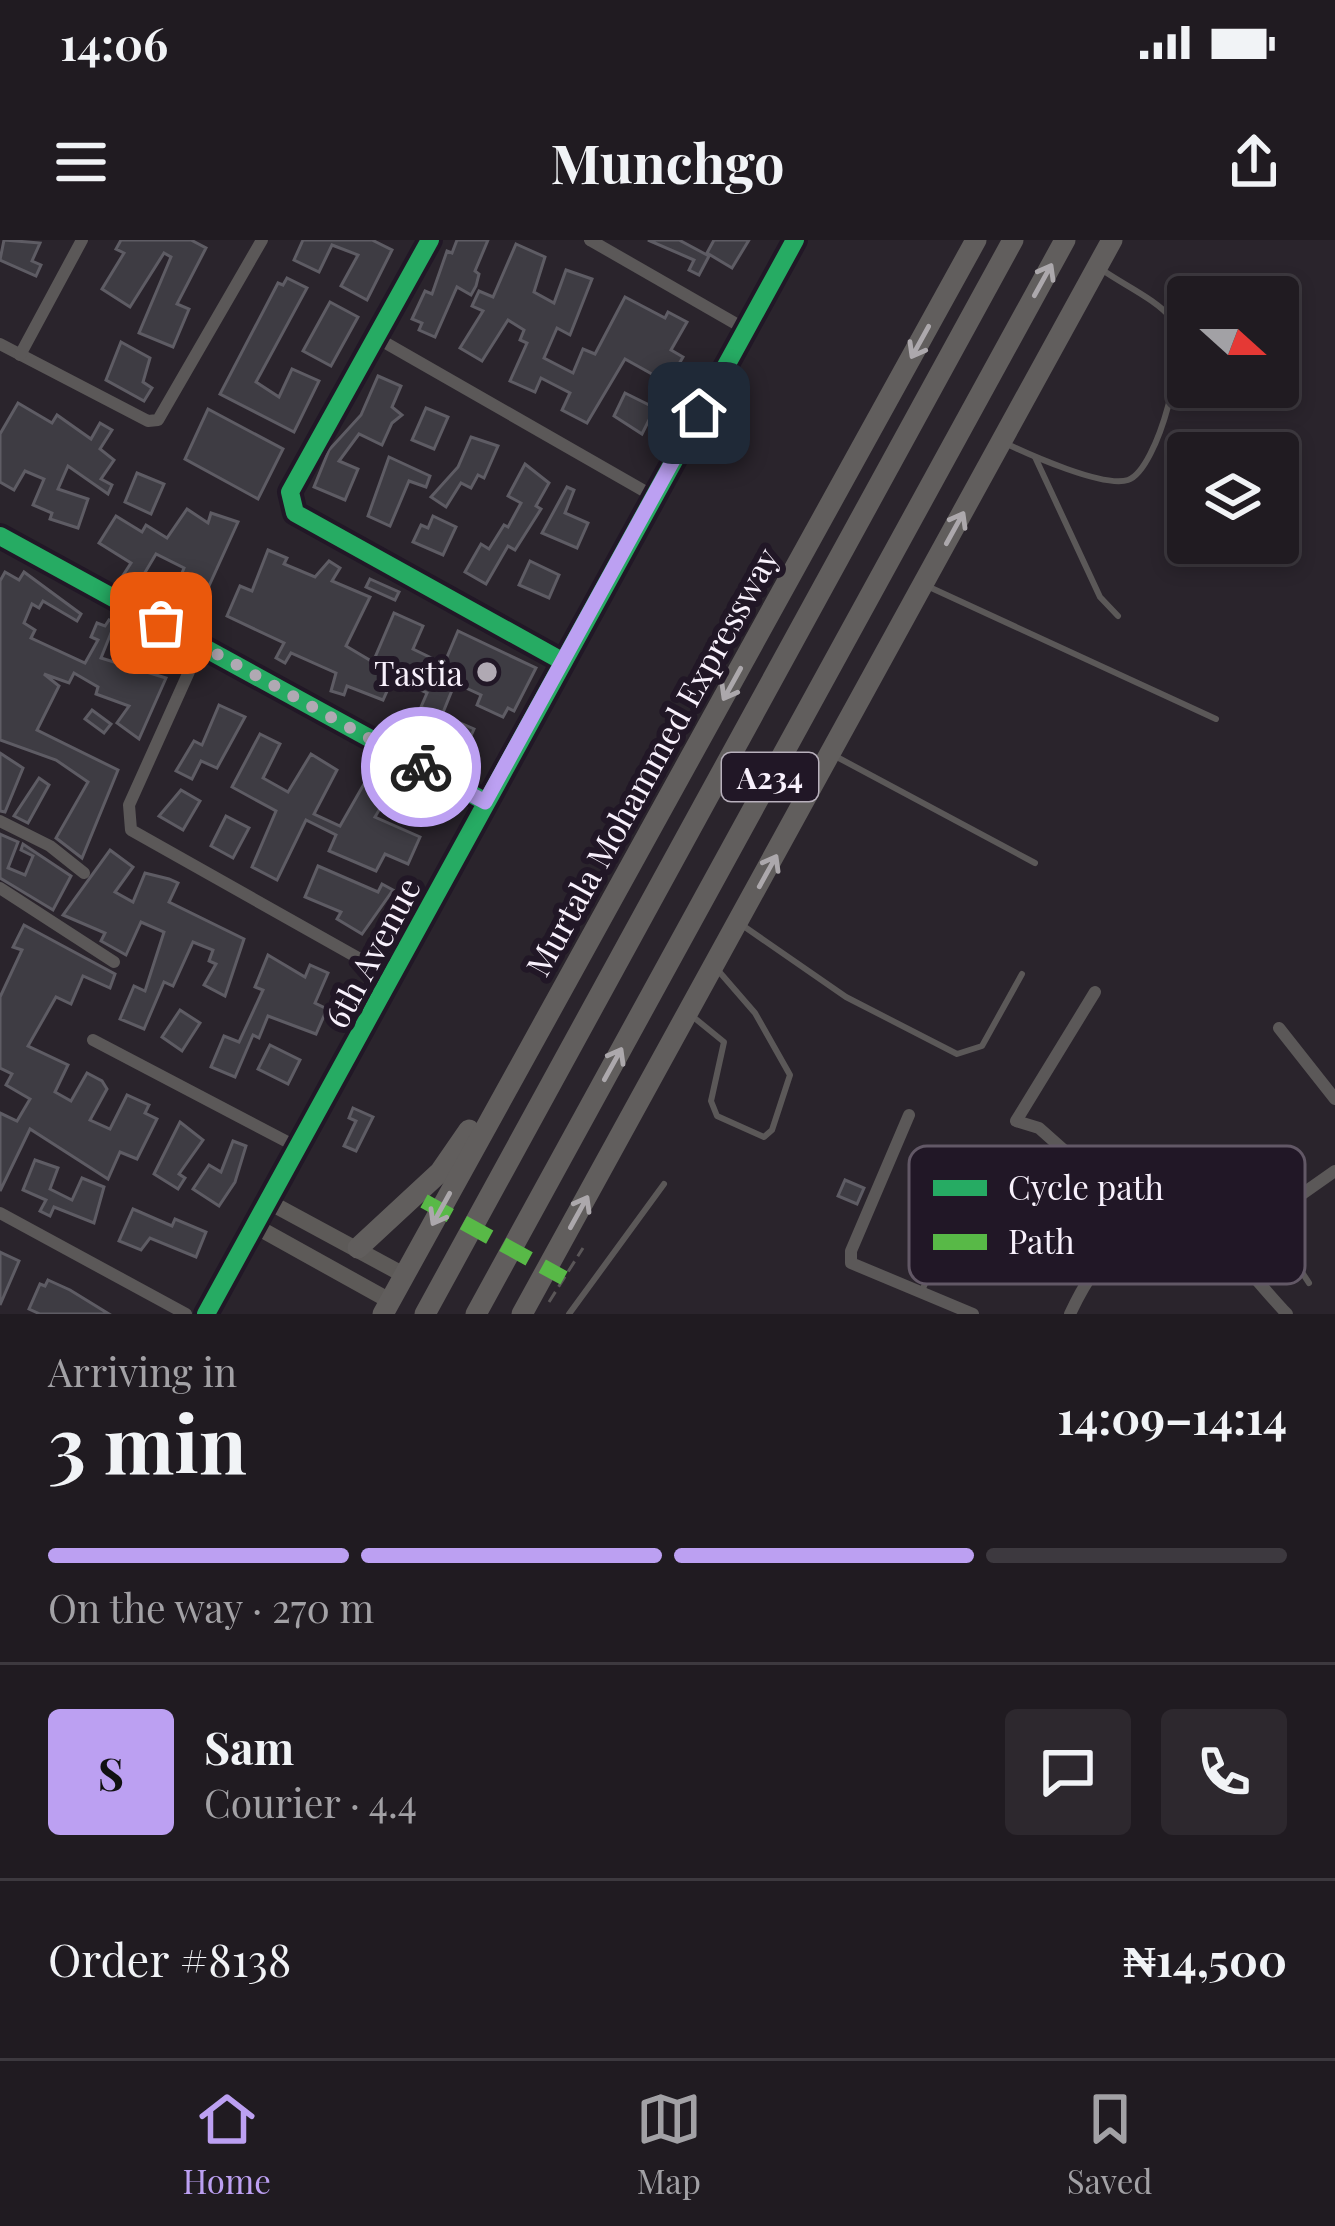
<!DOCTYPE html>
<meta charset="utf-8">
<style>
body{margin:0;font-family:"Playfair Display",serif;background:#2d282e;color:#f1f3f6;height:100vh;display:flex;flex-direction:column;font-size:45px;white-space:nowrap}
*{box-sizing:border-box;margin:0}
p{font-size:39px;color:#a2a1a5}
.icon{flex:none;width:66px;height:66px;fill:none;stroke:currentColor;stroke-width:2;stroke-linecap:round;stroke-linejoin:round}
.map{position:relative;height:1074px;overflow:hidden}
.drawer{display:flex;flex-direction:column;background:#201b21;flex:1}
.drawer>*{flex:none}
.needle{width:78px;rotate:111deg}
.controls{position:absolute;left:1167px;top:36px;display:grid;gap:24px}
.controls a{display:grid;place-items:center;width:132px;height:132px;border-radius:12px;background:#201b21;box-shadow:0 6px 18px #0003,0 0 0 3px #3d393f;font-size:60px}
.pin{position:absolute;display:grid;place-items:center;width:102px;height:102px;color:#fff;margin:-51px;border-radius:24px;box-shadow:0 6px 18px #0006}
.courier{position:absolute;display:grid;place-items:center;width:120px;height:120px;margin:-60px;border:9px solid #bca0f2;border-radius:50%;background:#fff;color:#222;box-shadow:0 3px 15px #0007}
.head em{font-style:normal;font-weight:700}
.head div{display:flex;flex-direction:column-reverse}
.head{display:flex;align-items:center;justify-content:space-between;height:204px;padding:0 48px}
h1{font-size:78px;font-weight:700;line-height:90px}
.bar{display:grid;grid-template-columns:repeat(4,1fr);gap:18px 12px;align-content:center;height:144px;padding:0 48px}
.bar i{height:15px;border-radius:9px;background:#3d393f}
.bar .current{background:#bca0f2}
.bar p{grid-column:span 4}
.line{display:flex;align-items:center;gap:30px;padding:0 48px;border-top:3px solid #3d393f}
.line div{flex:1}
.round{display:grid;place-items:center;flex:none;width:126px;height:126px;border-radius:12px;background:#2d282e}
.status{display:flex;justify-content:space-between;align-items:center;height:84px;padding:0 60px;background:#201b21;direction:ltr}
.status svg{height:33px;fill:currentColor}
header{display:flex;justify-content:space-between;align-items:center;height:156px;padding:0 48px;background:#201b21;font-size:54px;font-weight:700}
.tab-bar{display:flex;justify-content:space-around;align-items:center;height:168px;border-top:3px solid #3d393f;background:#201b21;font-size:33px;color:#a2a1a5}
.tab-bar a{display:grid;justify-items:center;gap:6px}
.tab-bar .current{color:#bca0f2}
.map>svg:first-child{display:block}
</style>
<div class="status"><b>14:06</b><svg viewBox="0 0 49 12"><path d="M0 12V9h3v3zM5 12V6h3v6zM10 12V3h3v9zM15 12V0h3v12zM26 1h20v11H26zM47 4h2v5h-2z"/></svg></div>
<header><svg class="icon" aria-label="menu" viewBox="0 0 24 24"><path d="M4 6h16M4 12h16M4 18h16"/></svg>Munchgo<svg class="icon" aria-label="share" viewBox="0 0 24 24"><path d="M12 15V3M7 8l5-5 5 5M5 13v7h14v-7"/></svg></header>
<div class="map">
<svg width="1335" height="1074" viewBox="0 0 1335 1074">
<rect width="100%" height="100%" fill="#2a242c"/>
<g fill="#3e3c43" stroke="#5e5c64" stroke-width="3">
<polygon points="4,0 40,3 32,21 41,25 36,36 0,20"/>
<polygon points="121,0 191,0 206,8 177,64 189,69 173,107 139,93 171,17 164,13 130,67 102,49 124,13 116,9"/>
<polygon points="303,0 372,0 392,10 367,60 341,46 358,15 332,5 319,32 294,20"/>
<polygon points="457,0 488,0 475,31 479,34 476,46 471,55 457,47 435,97 419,90 422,83 412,79 425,51 432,54 447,11 452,13"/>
<polygon points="648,0 679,0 709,16 699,35 689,30 694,20"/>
<polygon points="714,0 749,0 732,28 707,13"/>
<polygon points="516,4 545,17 534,52 554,63 566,30 592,39 570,95 557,88 544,118 573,133 583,109 595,114 625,57 665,78 668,72 687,82 671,110 683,117 668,143 625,119 587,183 562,170 570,153 541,138 535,152 510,141 527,103 520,100 524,90 508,80 482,121 460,108 483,71 472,66 479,51 493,57"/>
<polygon points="287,38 307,48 256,142 279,157 292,129 319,141 294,192 220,154 278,43 283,45"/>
<polygon points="330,62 358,77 331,126 303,111"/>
<polygon points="121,102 150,118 143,142 152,148 144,161 106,140"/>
<polygon points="378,136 401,146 392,167 402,175 392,183 382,205 359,194 339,221 358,229 345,260 314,247 329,210 361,175"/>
<polygon points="625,153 655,168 642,194 614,176"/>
<polygon points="18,163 52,183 57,175 91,199 100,183 112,190 100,209 114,220 101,239 112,245 108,254 68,226 58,249 88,259 78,288 50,279 52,273 33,265 44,239 25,231 14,250 0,242 0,194"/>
<polygon points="426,168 448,177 434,209 412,200"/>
<polygon points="208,169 283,209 258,259 185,219"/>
<polygon points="471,197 498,206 484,238 478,235 471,248 461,243 446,267 431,257 458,227"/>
<polygon points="389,217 430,236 426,247 409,241 390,286 368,276"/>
<polygon points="525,224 549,243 536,266 541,269 515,310 508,306 486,344 465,332 481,304 489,309 504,285 508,287 521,263 508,256"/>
<polygon points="137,233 164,244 151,274 125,262"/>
<polygon points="567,247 574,250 565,273 588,283 577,308 542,293"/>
<polygon points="187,269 208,283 211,273 238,282 203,359 176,348 184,328 156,314 137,346 122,337 131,323 99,303 116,276 142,292 146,285 167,298"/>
<polygon points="433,276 456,287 443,315 413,302 421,285 428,288"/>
<polygon points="268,310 287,318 284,324 315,337 329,321 340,328 332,341 370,357 346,406 373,422 394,373 423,386 413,409 444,424 458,391 536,428 514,471 508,468 503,477 477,465 481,455 455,443 442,475 474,489 466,507 434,493 442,476 421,467 427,453 393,438 383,460 347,446 344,455 331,451 336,433 291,413 285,423 276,418 284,403 227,376 240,346 252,351"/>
<polygon points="530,321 559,335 549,358 519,345"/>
<polygon points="5,332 19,340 24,332 81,374 77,381 43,361 39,368 32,364 24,383 35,390 31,398 85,423 98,400 91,397 97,383 105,386 109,380 115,383 101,418 166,438 139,499 117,483 129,466 96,454 98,447 74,433 69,443 44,434 59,446 37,490 118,530 82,618 56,598 88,542 56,520 0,500 0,341"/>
<polygon points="370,339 399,352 395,360 366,347"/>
<polygon points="219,465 245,477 217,528 201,521 192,539 176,531 194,501 202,505"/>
<polygon points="92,470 111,484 104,493 85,479"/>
<polygon points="260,494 280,504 263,538 288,552 311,514 337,530 314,574 340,586 364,544 379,552 385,560 375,577 420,597 408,624 385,614 376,631 329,611 336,595 306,580 277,640 252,627 276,571 232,547"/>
<polygon points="0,513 23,528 5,572 0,571"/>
<polygon points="39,538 49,545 28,583 14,576"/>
<polygon points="181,550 200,561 183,590 159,576"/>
<polygon points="226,576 249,588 233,618 211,606"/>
<polygon points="0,594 18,602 8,628 25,635 33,616 21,610 23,604 71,636 53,670 0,638"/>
<polygon points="110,610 133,627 115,652 133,662 145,633 169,639 178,643 169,662 244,699 225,756 204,745 216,724 209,721 213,710 193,702 173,746 164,742 144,789 120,779 134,746 145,751 164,692 141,682 126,715 101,701 105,693 63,675"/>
<polygon points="318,626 378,652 382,644 393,650 362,694 337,679 341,672 305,657"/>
<polygon points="24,685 115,734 110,748 83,736 71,764 56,757 28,806 68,825 55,852 71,861 87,833 102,841 107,849 90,880 110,889 127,855 149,865 145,873 157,879 137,919 120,912 108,939 30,889 0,951 0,873 17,881 30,859 6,845 12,834 0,828 0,757 22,710 13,707"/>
<polygon points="268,715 305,737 310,725 328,733 315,763 327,769 316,794 268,776 259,798 253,795 235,837 211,827 224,796 239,802 263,750 255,747"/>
<polygon points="180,770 200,783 182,811 162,797"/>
<polygon points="270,805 300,820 288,844 258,829"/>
<polygon points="353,868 373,877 356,911 344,906 356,881 349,878"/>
<polygon points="180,882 203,900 179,934 185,938 178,949 154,934"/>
<polygon points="233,901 246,906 235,942 219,966 193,949 209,925 221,932"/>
<polygon points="35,920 58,928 50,949 72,960 82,938 104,947 94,983 54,967 50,976 40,971 46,960 23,950"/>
<polygon points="845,940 864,948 857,964 838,956"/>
<polygon points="133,969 172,986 175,979 206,992 196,1017 150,998 141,1010 119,1001"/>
<polygon points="0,1012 19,1021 0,1065"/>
<polygon points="48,1040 70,1050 109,1074 40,1074 29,1069 40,1044 45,1046"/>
</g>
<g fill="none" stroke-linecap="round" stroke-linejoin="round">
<polyline stroke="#5a5658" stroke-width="3" stroke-dasharray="12 6" stroke-linecap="butt" points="549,1062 583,1008"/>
<g stroke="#5b5858" stroke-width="6">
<path d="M1005 203C1030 215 1104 248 1128 240 1158 230 1191 104 1172 79 1157 60 1124 45 1104 31"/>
<polyline points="1035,217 1100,357 1118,376"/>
<polyline points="927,346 1216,479"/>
<polyline points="835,516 1035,623"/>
<polyline points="742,685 846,757 957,814 982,806 1022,734"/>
<polyline points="692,776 724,802 711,861 717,876 764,897 772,890 790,835 755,773 716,728"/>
<polyline points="1267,979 1309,1043"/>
<polyline points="921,1053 974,930"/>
<polyline points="569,1074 664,944"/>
</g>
<g stroke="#5b5858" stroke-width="12">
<polyline points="430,0 290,252 295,273 562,421"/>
<polyline points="590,0 745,89"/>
<polyline points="377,98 653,256"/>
<polyline points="0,104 148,181 158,180 262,0"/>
<polyline points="20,115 82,0"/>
<polyline points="0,296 486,562"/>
<polyline points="201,405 129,565 131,590 392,737"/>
<polyline points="0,581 50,606 84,633"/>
<polyline points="0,648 114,722"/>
<polyline points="1095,752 1016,881 1039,888 1147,984"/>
<polyline points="1279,788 1335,859"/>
<polyline points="93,800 299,908"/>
<polyline points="909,875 851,1011 851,1023 973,1074"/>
<polyline points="0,973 186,1074"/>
<polyline points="1224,1009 1335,931"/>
<path d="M1070 1074C1088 1035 1137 955 1193 983 1228 1001 1260 1046 1287 1074"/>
</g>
<g stroke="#5d5a58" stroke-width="16">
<polyline points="269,962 404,1035"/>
<polyline points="255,986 390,1061"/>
<polyline points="206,1074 795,0"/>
</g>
<g stroke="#615e5d" stroke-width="21">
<polyline points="358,1008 440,932 469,890"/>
<polyline points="383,1074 976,0"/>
<polyline points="425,1074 1013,0"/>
<polyline points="476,1074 1065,0"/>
<polyline points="522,1074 1112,0"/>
</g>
<polyline stroke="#58b947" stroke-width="15" stroke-dasharray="30 15" stroke-linecap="butt" points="424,961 564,1038"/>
<defs>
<g id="cycleway">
<polyline points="430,0 290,252 295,273 562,421"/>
<polyline points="0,296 486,562"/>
<polyline points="206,1074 795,0"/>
</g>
</defs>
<use href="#cycleway" stroke="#211726" stroke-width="26"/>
<use href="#cycleway" stroke="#26ab63" stroke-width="18"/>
</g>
<defs><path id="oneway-shaft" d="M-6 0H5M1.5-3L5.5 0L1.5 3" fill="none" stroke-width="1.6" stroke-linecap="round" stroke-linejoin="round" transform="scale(3)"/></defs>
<g stroke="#aca8ac">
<use href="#oneway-shaft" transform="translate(1043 40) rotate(-61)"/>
<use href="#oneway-shaft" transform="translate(920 102) rotate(119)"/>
<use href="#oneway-shaft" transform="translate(955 288) rotate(-61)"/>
<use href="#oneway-shaft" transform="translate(732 444) rotate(119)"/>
<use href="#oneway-shaft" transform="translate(768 631) rotate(-61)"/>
<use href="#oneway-shaft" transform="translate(613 824) rotate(-61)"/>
<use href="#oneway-shaft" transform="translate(441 969) rotate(119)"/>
<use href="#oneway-shaft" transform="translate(579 972) rotate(-61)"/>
</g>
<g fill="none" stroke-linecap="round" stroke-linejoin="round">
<polyline stroke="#b0a9b3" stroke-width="12" stroke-dasharray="0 21.6" points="161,383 421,527"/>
<polyline stroke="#bca0f2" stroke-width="15" points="421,527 485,562 699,173"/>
</g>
<circle fill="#b0a9b3" stroke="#211726" stroke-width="4.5" cx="487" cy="432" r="12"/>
<g text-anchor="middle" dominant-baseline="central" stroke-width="12" stroke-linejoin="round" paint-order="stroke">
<rect fill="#211726" stroke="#b8b0bc" stroke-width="3" x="722" y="513" width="96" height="48" rx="9"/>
<g font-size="30" font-weight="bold" fill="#f8f1fc">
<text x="770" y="537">A234</text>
</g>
<g font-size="33" fill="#f8f1fc" stroke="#211726" text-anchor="end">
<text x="463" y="432">Tastia</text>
</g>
<g font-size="33" fill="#f8f1fc" stroke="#211726">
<text transform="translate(651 521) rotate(-61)">Murtala Mohammed Expressway</text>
<text transform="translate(371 712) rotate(-62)">6th Avenue</text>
</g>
</g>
<rect x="909" y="906" width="396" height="138" rx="18" fill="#211726" stroke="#625866" stroke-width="3"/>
<rect x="933" y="940" width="54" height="16" fill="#26ab63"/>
<rect x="933" y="994" width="54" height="16" fill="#58b947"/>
<g font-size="33" fill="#f8f1fc">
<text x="1008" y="960">Cycle path</text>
<text x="1008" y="1014">Path</text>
</g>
</svg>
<div class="controls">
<a><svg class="needle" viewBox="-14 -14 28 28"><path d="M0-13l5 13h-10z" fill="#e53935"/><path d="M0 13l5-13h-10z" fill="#a2a1a5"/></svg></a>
<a><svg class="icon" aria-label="layers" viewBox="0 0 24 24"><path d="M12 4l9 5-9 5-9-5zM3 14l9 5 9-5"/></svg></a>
</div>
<div class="pin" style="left:161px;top:383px;background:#ea580c"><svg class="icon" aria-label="bag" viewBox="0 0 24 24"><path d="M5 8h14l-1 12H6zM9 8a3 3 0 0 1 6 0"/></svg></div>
<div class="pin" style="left:699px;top:173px;background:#1f2937"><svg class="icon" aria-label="home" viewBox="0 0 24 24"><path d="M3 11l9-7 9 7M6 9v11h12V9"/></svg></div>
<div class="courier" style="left:421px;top:527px"><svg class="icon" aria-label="bike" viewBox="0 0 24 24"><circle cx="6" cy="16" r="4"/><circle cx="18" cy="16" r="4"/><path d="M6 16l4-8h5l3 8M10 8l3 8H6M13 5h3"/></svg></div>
</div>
<section class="drawer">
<div class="head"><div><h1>3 min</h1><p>Arriving in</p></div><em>14:09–14:14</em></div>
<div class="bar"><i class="current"></i><i class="current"></i><i class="current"></i><i></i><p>On the way · 270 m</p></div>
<div class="line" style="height:216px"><b class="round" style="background:#bca0f2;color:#111">S</b><div><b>Sam</b><p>Courier · 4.4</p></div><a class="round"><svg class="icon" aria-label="chat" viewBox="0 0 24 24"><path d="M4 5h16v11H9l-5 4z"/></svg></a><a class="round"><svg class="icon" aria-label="phone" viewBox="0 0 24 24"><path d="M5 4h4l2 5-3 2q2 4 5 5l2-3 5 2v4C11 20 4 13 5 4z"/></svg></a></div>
<div class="line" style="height:156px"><div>Order #8138</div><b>₦14,500</b></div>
</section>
<nav class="tab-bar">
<a class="current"><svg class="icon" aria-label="home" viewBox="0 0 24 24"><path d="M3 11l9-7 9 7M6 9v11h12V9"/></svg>Home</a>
<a><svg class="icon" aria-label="map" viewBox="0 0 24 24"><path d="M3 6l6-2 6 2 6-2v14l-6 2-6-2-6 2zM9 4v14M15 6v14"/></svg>Map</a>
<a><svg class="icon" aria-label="saved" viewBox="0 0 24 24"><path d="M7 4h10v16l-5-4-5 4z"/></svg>Saved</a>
</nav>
